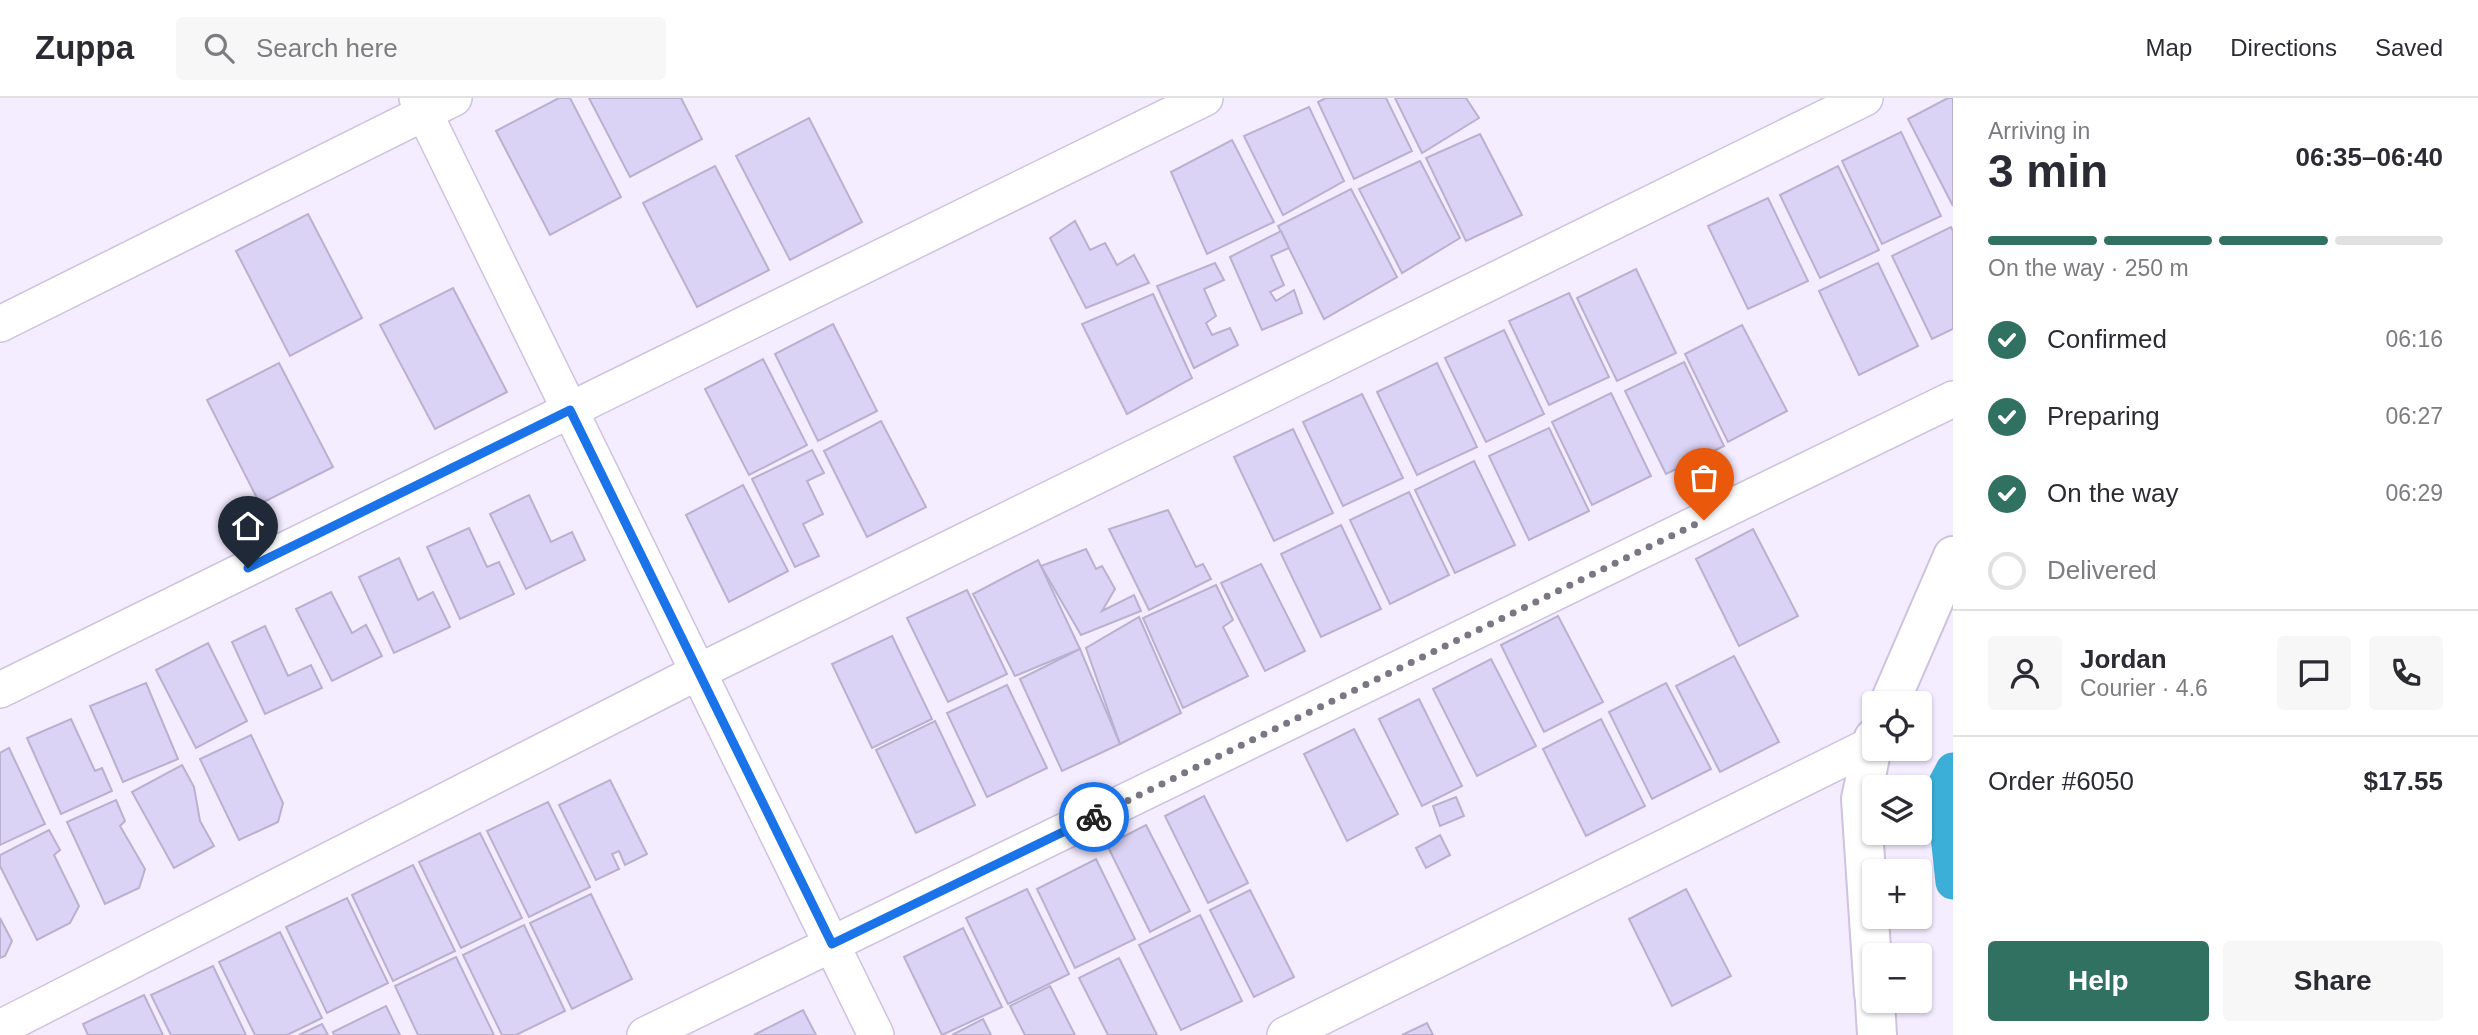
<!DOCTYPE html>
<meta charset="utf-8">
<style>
body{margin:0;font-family:Arial,sans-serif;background:#f7f7f7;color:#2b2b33;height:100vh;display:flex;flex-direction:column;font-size:26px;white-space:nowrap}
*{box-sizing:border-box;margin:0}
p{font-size:23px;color:#7c7c81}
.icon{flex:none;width:38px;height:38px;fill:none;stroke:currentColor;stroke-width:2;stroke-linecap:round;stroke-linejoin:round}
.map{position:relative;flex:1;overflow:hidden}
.details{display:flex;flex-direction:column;background:#fff;width:525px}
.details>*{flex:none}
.fabs{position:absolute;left:1862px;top:593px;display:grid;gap:14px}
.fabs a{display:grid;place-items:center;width:70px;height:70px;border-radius:7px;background:#fff;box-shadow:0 2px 5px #0004;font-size:35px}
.pin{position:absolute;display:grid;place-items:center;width:60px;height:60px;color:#fff;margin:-72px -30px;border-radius:50% 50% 50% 0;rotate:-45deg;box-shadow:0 0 7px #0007}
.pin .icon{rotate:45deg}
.courier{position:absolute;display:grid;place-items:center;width:70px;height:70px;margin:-35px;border:5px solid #1a73e8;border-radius:50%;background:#fff;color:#222;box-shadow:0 2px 9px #0007}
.overview em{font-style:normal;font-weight:600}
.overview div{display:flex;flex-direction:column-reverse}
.overview{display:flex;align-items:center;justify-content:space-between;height:119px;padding:0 35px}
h1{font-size:46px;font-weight:600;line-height:52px}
.bar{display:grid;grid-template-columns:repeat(4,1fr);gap:10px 7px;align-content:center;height:84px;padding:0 35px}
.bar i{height:9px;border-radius:5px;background:#e1e1e2}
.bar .active{background:#307161}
.bar p{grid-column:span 4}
.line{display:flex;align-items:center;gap:18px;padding:0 35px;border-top:2px solid #e1e1e2}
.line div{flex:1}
.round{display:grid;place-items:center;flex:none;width:74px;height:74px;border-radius:7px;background:#f7f7f7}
ol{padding:0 35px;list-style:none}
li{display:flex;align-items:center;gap:21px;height:77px}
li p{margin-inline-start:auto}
li .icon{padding:7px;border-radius:50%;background:#307161;color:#fff;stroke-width:4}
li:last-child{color:#7c7c81}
li i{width:38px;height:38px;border:4px solid #e1e1e2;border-radius:50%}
.button{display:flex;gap:14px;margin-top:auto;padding:14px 35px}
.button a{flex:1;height:80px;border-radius:7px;background:#307161;color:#fff;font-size:28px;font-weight:600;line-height:80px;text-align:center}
.button a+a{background:#f7f7f7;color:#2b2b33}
header{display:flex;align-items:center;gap:42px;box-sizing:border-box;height:98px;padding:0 35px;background:#fff;border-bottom:2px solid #e1e1e2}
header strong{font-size:33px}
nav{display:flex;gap:38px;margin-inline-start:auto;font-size:24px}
.search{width:490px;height:63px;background:#f7f7f7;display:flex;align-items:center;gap:18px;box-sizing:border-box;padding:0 24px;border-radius:7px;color:#7c7c81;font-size:26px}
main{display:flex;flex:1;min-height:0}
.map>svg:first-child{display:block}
</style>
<header>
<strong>Zuppa</strong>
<div class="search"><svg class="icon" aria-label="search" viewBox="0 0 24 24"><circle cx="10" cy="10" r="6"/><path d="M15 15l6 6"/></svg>Search here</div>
<nav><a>Map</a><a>Directions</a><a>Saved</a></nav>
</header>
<main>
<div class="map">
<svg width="1953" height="937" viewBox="0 0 1953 937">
<rect width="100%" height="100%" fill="#f4ecff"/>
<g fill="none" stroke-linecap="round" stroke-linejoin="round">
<polyline stroke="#3cafd8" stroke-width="35" points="1953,672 1943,691 1953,784"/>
</g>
<g fill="#dbd3f5" stroke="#b8b1cf" stroke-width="2">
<polygon points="559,0 570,0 621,99 550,137 496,33"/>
<polygon points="589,0 681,0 702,41 630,79"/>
<polygon points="1326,0 1386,0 1412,53 1354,81 1318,4"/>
<polygon points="1395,0 1466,0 1479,20 1422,55"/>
<polygon points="1948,0 1953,0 1953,108 1908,21"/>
<polygon points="1309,9 1344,83 1283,117 1244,38"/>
<polygon points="809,20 862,124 790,162 736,58"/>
<polygon points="1901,34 1941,118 1882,146 1842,63"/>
<polygon points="1480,36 1522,117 1466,143 1426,60"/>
<polygon points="1232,42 1274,124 1207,156 1171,74"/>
<polygon points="1420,63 1460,140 1402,175 1359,91"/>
<polygon points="715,68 769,172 697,209 643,105"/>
<polygon points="1838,68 1879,152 1820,180 1780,97"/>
<polygon points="1351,91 1397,179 1324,221 1278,128"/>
<polygon points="1768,100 1808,183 1748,211 1708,128"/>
<polygon points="308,116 362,220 290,258 236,153"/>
<polygon points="1075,123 1090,152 1105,145 1117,167 1134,157 1149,185 1086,210 1050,140"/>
<polygon points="1951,129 1953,133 1953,231 1932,241 1892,158"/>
<polygon points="1281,133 1289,150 1271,158 1284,187 1270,194 1276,203 1294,192 1302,215 1262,232 1230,159"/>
<polygon points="1215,165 1224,182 1204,191 1216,218 1206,225 1212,237 1230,230 1238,247 1194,270 1157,188"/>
<polygon points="1878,165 1918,248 1859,277 1819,193"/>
<polygon points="1636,171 1676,255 1617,283 1577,200"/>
<polygon points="453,190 507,294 435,331 380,227"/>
<polygon points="1569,195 1609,279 1549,307 1509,223"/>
<polygon points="1153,196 1192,280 1127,316 1082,226"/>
<polygon points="833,226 877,313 818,343 775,256"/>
<polygon points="1742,227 1787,313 1728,344 1685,256"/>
<polygon points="1504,232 1544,316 1486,344 1445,260"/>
<polygon points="763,261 807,347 749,377 705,291"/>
<polygon points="1684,264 1724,348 1666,376 1625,293"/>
<polygon points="279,265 333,369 260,406 207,302"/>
<polygon points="1437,265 1477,349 1417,377 1377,294"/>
<polygon points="1611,295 1651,378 1592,407 1552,324"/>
<polygon points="1362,296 1403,380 1343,408 1303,324"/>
<polygon points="881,323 926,409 867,439 824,353"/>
<polygon points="1549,330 1589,413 1529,442 1489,358"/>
<polygon points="1293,331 1333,415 1274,443 1234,359"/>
<polygon points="812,352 824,375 807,383 823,416 803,426 819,458 795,469 752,381"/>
<polygon points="1474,363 1515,447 1455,475 1415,392"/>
<polygon points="743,387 788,473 729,504 686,417"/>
<polygon points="1409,394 1449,477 1390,506 1350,422"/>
<polygon points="529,397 551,444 572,434 585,462 526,491 490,416"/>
<polygon points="1168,412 1196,469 1203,466 1211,481 1149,512 1109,431"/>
<polygon points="1341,427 1381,511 1321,539 1281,456"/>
<polygon points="469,430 487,469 499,464 514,496 460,521 427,449"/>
<polygon points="1753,431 1798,518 1739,548 1696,461"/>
<polygon points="1086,451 1096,471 1102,468 1115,491 1102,513 1134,497 1141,513 1081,537 1041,468"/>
<polygon points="399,460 418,502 433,494 450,529 394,555 359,479"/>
<polygon points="1038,462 1080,551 1015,578 973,496"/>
<polygon points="1261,466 1305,553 1265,573 1221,485"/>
<polygon points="1216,487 1233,522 1223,529 1248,578 1183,610 1143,520"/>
<polygon points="967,492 1007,576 948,604 907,520"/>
<polygon points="331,494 352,535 366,527 382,558 332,583 296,511"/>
<polygon points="1558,518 1603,604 1544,634 1501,547"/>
<polygon points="1139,519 1181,615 1120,646 1086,550"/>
<polygon points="265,528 288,578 311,567 322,590 265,616 232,544"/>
<polygon points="892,538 932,621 872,650 832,566"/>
<polygon points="208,545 247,623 196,650 156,572"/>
<polygon points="1080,551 1120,646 1062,673 1020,581"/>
<polygon points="1734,558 1779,644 1720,674 1676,588"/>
<polygon points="1491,561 1536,648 1477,678 1433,591"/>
<polygon points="146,585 178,661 123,684 90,608"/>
<polygon points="1666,585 1711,671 1652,701 1609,614"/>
<polygon points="1007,587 1047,670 987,699 947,615"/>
<polygon points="1419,601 1462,688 1422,708 1379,621"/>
<polygon points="71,621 95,673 102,670 112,693 61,716 27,640"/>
<polygon points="1601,621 1645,708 1586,738 1543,651"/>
<polygon points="935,623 975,707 916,735 876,652"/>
<polygon points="1354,631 1398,716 1347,743 1304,656"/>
<polygon points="251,637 283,705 278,724 239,742 200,661"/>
<polygon points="9,650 45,726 0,747 0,655"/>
<polygon points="182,667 194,689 200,723 214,748 174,770 132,694"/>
<polygon points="610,682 647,756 625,767 619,753 612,756 619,771 596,782 559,707"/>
<polygon points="1204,698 1248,785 1208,805 1165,718"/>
<polygon points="1456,699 1464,718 1440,728 1433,708"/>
<polygon points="116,702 125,723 120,728 145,771 139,790 105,806 67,724"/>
<polygon points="548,704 590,789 529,819 487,733"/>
<polygon points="1146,727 1190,813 1150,834 1107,747"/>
<polygon points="49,732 60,752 54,757 79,808 70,825 37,842 0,768 0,757"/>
<polygon points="480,735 522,820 461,850 419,764"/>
<polygon points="1440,737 1450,757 1426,770 1416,750"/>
<polygon points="1096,761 1135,841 1075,870 1037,791"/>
<polygon points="413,767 455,853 393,883 352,797"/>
<polygon points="1027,791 1069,876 1008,906 966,820"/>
<polygon points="1686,791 1731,878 1672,908 1629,821"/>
<polygon points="1250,792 1294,879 1254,899 1210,812"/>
<polygon points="591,796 632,881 572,911 530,825"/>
<polygon points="347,800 388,885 327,915 286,829"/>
<polygon points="1200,817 1242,903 1181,932 1139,847"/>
<polygon points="0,820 12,843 5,858 0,860"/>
<polygon points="524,827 565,913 516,937 502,937 463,857"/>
<polygon points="963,830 1002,909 942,937 904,859"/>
<polygon points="280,834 322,920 287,937 255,937 219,864"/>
<polygon points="456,859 494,937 418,937 395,888"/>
<polygon points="1119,860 1157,937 1108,937 1079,880"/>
<polygon points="213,868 246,937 171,937 151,897"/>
<polygon points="1050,888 1075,937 1025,937 1010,908"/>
<polygon points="144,897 163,937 88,937 83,926"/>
<polygon points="386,908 400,937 334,937 333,934"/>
<polygon points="803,912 816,937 754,937"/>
<polygon points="983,921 991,937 952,937"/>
<polygon points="1427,925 1433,937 1402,937"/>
<polygon points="322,926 328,937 299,937"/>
</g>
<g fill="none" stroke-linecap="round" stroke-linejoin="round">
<defs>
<g id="minor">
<polyline points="417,0 876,937"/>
<polyline points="0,226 454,0"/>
<polyline points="0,592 1205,0"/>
<polyline points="0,930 698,574 1865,0"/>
<polyline points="645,937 1953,301"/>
<polyline points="1285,937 1871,647"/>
</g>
<g id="tertiary">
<polyline points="1889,606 1953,458"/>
<polyline points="1874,640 1861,701 1874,896"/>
<polyline points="1875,903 1877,937"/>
</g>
</defs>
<use href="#minor" stroke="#cec2e0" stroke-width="38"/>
<use href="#tertiary" stroke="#cec2e0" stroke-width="42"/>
<use href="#minor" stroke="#fff" stroke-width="35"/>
<use href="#tertiary" stroke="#fff" stroke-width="38"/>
</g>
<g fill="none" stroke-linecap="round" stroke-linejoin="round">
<polyline stroke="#7c7684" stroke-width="7" stroke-dasharray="0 12.6" points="1094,719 1704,422"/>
<polyline stroke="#1a73e8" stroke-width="9" points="248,470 570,312 832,846 1094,719"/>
</g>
</svg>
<div class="fabs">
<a><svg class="icon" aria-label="locate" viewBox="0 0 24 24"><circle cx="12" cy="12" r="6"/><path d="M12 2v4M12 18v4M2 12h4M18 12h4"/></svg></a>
<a><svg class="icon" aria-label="layers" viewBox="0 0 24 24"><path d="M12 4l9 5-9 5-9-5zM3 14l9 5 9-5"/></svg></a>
<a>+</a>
<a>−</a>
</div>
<div class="pin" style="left:1704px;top:422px;background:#ea580c"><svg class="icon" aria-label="bag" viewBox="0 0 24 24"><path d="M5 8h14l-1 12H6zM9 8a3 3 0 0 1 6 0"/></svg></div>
<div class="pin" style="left:248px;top:470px;background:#1f2937"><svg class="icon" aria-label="home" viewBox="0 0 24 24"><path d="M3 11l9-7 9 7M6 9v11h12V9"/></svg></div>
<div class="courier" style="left:1094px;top:719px"><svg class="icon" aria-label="bike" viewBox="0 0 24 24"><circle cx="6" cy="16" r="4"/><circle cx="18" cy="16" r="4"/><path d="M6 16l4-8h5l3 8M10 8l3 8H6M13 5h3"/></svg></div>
</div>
<section class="details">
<div class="overview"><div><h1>3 min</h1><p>Arriving in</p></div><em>06:35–06:40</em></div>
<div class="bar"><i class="active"></i><i class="active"></i><i class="active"></i><i></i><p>On the way · 250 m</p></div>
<ol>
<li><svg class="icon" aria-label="check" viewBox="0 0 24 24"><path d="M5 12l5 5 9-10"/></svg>Confirmed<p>06:16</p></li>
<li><svg class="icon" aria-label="check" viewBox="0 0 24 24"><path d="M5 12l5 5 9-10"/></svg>Preparing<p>06:27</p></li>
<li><svg class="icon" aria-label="check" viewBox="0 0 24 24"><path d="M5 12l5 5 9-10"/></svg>On the way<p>06:29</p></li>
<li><i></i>Delivered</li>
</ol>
<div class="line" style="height:126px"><a class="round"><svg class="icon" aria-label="person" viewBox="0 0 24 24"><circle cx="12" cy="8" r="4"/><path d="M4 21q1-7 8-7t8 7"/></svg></a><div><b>Jordan</b><p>Courier · 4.6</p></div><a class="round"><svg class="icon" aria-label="chat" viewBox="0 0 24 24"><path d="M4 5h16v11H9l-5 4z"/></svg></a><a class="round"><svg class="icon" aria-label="phone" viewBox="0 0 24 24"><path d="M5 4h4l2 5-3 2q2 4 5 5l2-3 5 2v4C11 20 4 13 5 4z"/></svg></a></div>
<div class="line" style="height:91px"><div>Order #6050</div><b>$17.55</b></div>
<div class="button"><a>Help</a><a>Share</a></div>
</section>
</main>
